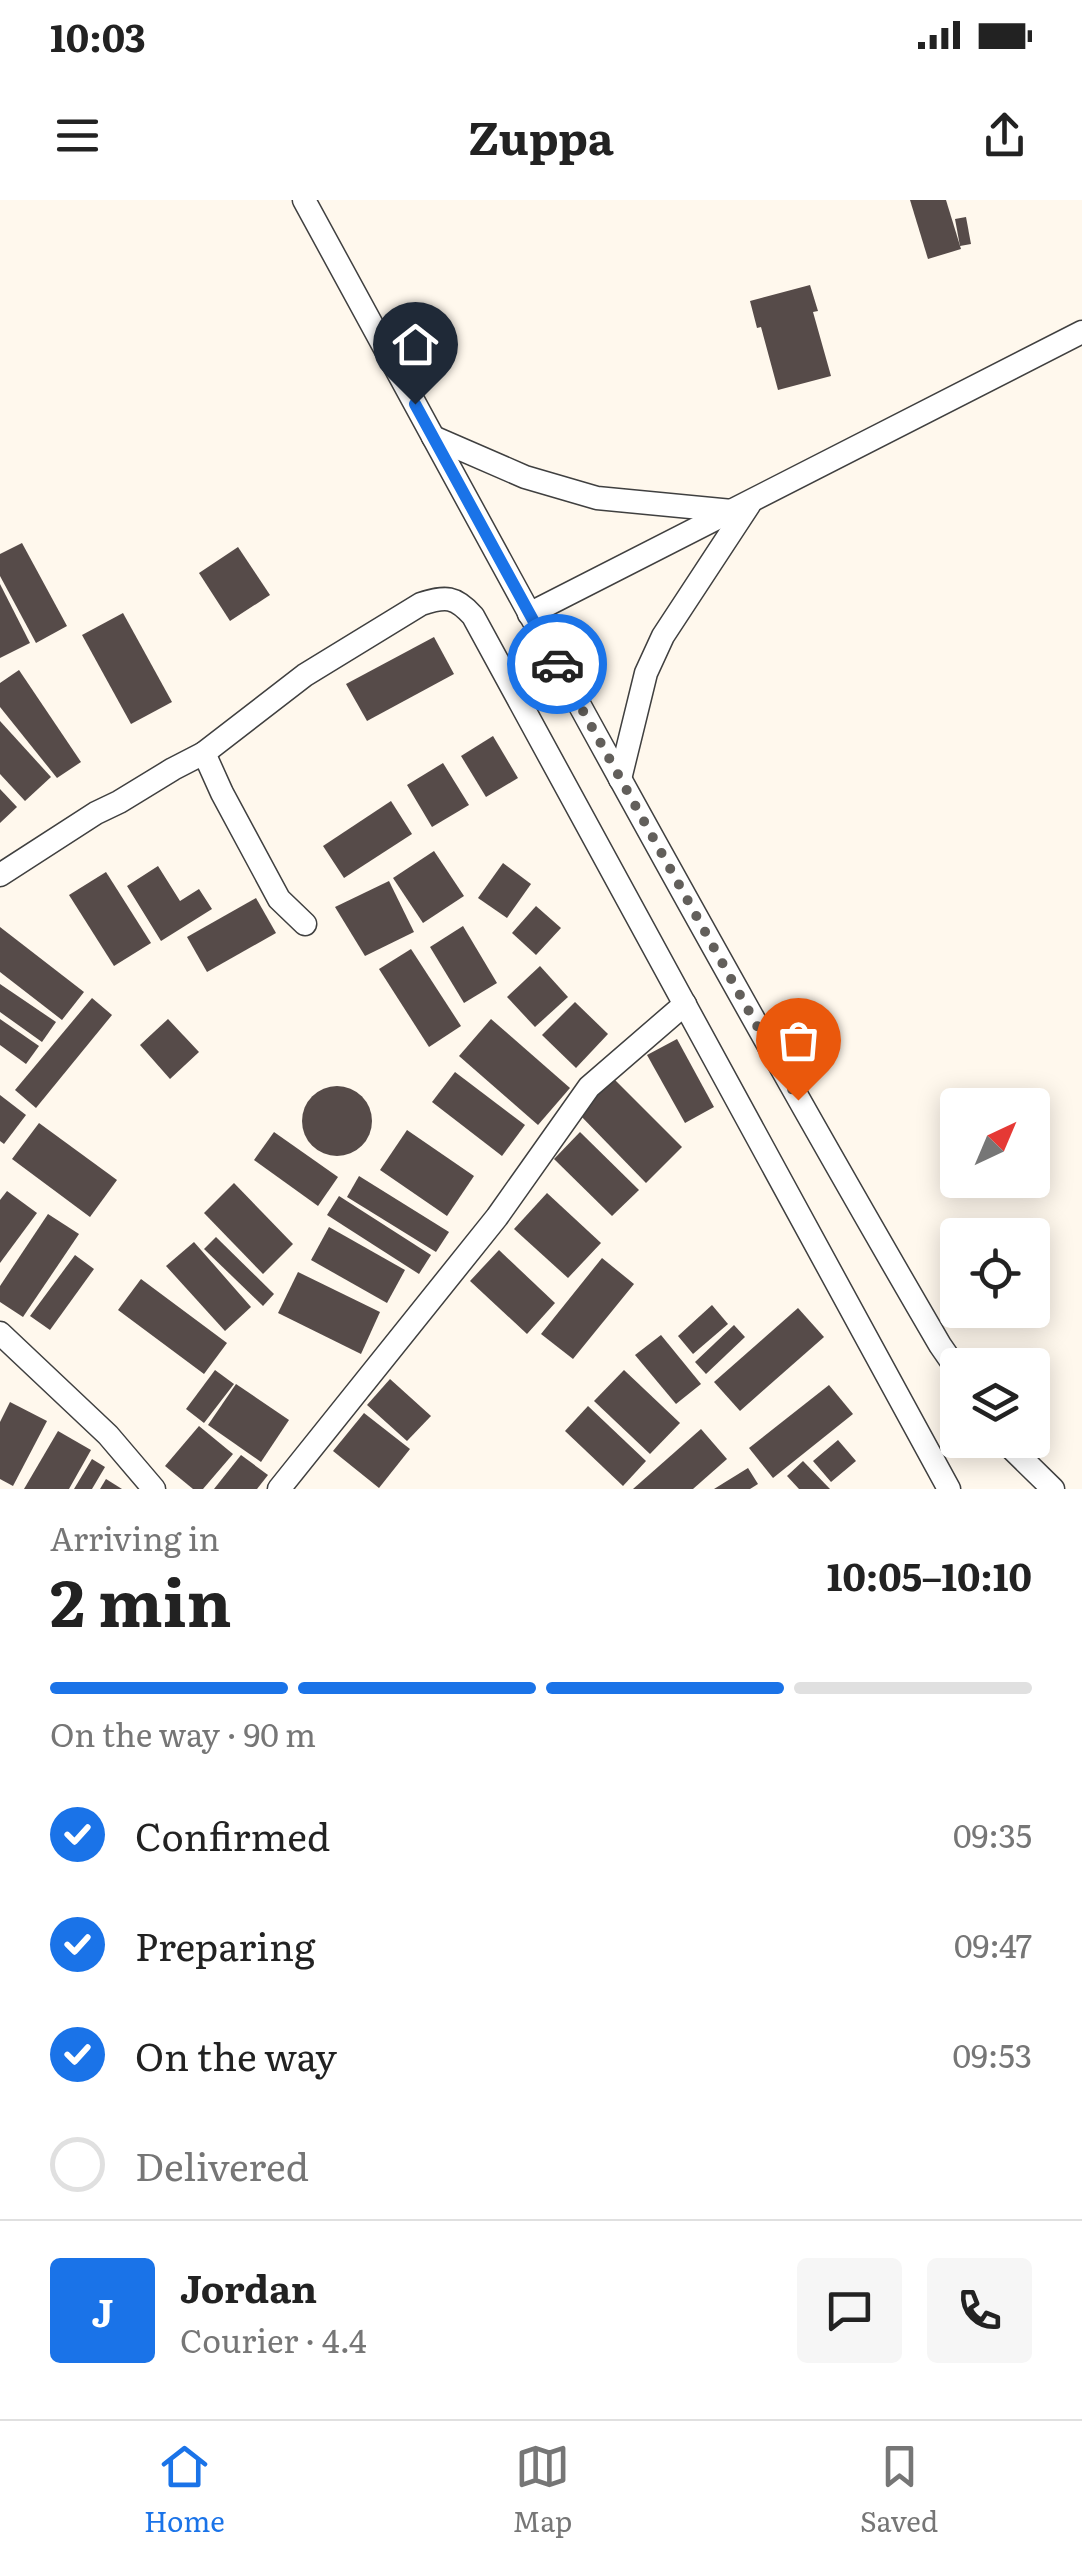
<!DOCTYPE html>
<meta charset="utf-8">
<style>
body{margin:0;font-family:Literata,serif;background:#f6f6f6;color:#222;height:100vh;display:flex;flex-direction:column;font-size:38px;white-space:nowrap}
*{box-sizing:border-box;margin:0}
p{font-size:32px;color:#767676}
.icon{flex:none;width:55px;height:55px;fill:none;stroke:currentColor;stroke-width:2;stroke-linecap:round;stroke-linejoin:round}
.map{position:relative;height:1289px;overflow:hidden}
.details{display:flex;flex-direction:column;background:#fff;flex:1}
.details>*{flex:none}
.needle{width:65px;rotate:44deg}
.tools{position:absolute;left:940px;top:888px;display:grid;gap:20px}
.tools a{display:grid;place-items:center;width:110px;height:110px;border-radius:10px;background:#fff;box-shadow:0 5px 25px #0003;font-size:50px}
.pin{position:absolute;display:grid;place-items:center;width:85px;height:85px;color:#fff;margin:-102px -42px;border-radius:50% 50% 50% 0;rotate:-45deg;box-shadow:0 0 10px #0007}
.pin .icon{rotate:45deg}
.courier{position:absolute;display:grid;place-items:center;width:100px;height:100px;margin:-50px;border:8px solid #1a73e8;border-radius:50%;background:#fff;color:#222;box-shadow:0 2px 12px #0007}
.overview em{font-style:normal;font-weight:700}
.overview div{display:flex;flex-direction:column-reverse}
.overview{display:flex;align-items:center;justify-content:space-between;height:170px;padding:0 50px}
h1{font-size:65px;font-weight:700;line-height:75px}
.bar{display:grid;grid-template-columns:repeat(4,1fr);gap:15px 10px;align-content:center;height:120px;padding:0 50px}
.bar i{height:12px;border-radius:8px;background:#e0e0e0}
.bar .on{background:#1a73e8}
.bar p{grid-column:span 4}
.line{display:flex;align-items:center;gap:25px;padding:0 50px;border-top:2px solid #e0e0e0}
.line div{flex:1}
.round{display:grid;place-items:center;flex:none;width:105px;height:105px;border-radius:10px;background:#f6f6f6}
ol{padding:0 50px;list-style:none}
li{display:flex;align-items:center;gap:30px;height:110px}
li p{margin-inline-start:auto}
li .icon{padding:10px;border-radius:50%;background:#1a73e8;color:#fff;stroke-width:4}
li:last-child{color:#767676}
li i{width:55px;height:55px;border:5px solid #e0e0e0;border-radius:50%}
.status{display:flex;justify-content:space-between;align-items:center;height:70px;padding:0 50px;background:#fff;direction:ltr}
.status svg{height:28px;fill:currentColor}
header{display:flex;justify-content:space-between;align-items:center;height:130px;padding:0 50px;background:#fff;font-size:45px;font-weight:700}
.dock{display:flex;justify-content:space-around;align-items:center;height:140px;border-top:2px solid #e0e0e0;background:#fff;font-size:28px;color:#767676}
.dock a{display:grid;justify-items:center;gap:5px}
.dock .on{color:#1a73e8}
.map>svg:first-child{display:block}
</style>
<div class="status"><b>10:03</b><svg viewBox="0 0 49 12"><path d="M0 12V9h3v3zM5 12V6h3v6zM10 12V3h3v9zM15 12V0h3v12zM26 1h20v11H26zM47 4h2v5h-2z"/></svg></div>
<header><svg class="icon" aria-label="menu" viewBox="0 0 24 24"><path d="M4 6h16M4 12h16M4 18h16"/></svg>Zuppa<svg class="icon" aria-label="share" viewBox="0 0 24 24"><path d="M12 15V3M7 8l5-5 5 5M5 13v7h14v-7"/></svg></header>
<div class="map">
<svg width="1082" height="1289" viewBox="0 0 1082 1289">
<rect width="100%" height="100%" fill="#fff8ed"/>
<g fill="#564b49">
<polygon points="910,0 946,0 961,49 928,59"/>
<polygon points="966,17 971,44 960,46 955,19"/>
<polygon points="810,85 818,111 813,112 831,176 778,190 761,127 757,128 750,101"/>
<polygon points="22,343 67,426 36,443 0,376 0,354"/>
<polygon points="238,347 270,395 230,421 199,373"/>
<polygon points="0,384 30,443 0,458"/>
<polygon points="123,413 172,502 131,524 82,435"/>
<polygon points="434,437 454,474 367,521 346,484"/>
<polygon points="19,470 81,562 57,578 0,507 0,483"/>
<polygon points="0,521 51,577 25,601 0,574"/>
<polygon points="493,536 518,578 486,597 461,556"/>
<polygon points="443,563 469,605 432,627 407,585"/>
<polygon points="0,589 17,607 0,623"/>
<polygon points="391,601 412,634 344,678 323,646"/>
<polygon points="434,651 464,696 423,723 393,678"/>
<polygon points="503,663 531,684 507,718 478,698"/>
<polygon points="158,666 180,701 199,689 212,709 161,741 127,686"/>
<polygon points="106,672 151,743 114,766 69,695"/>
<polygon points="389,681 414,732 365,756 335,707"/>
<polygon points="256,698 276,733 207,772 187,737"/>
<polygon points="536,706 561,728 536,755 512,733"/>
<polygon points="463,726 497,783 464,803 430,747"/>
<polygon points="0,727 84,792 62,820 0,772"/>
<polygon points="411,749 461,826 429,847 379,769"/>
<polygon points="540,766 568,797 535,827 507,797"/>
<polygon points="0,784 56,822 42,842 0,812"/>
<polygon points="92,798 112,815 36,908 15,890"/>
<polygon points="575,802 608,834 576,868 542,835"/>
<polygon points="0,819 39,846 26,864 0,845"/>
<polygon points="168,819 199,852 170,879 140,845"/>
<polygon points="491,819 570,888 538,925 459,856"/>
<polygon points="677,839 714,907 685,923 647,855"/>
<polygon points="455,872 525,925 502,956 432,902"/>
<polygon points="612,877 682,947 646,983 577,912"/>
<circle cx="337" cy="921" r="35"/>
<polygon points="0,895 26,915 4,944 0,941"/>
<polygon points="39,923 117,980 90,1017 12,959"/>
<polygon points="407,930 474,976 447,1016 380,970"/>
<polygon points="274,932 338,977 318,1006 254,960"/>
<polygon points="580,932 639,990 612,1016 554,959"/>
<polygon points="359,976 449,1032 436,1052 347,997"/>
<polygon points="234,983 293,1044 263,1074 204,1013"/>
<polygon points="7,991 37,1013 0,1063 0,1000"/>
<polygon points="547,993 601,1043 568,1078 514,1029"/>
<polygon points="339,996 431,1055 419,1074 327,1015"/>
<polygon points="48,1014 79,1034 23,1117 0,1102 0,1086"/>
<polygon points="329,1027 405,1070 387,1103 311,1060"/>
<polygon points="216,1037 274,1094 263,1106 204,1049"/>
<polygon points="194,1042 251,1107 225,1131 166,1066"/>
<polygon points="499,1050 555,1103 527,1134 470,1081"/>
<polygon points="75,1055 94,1069 50,1130 30,1116"/>
<polygon points="602,1058 634,1084 573,1159 541,1134"/>
<polygon points="298,1072 380,1112 361,1154 278,1113"/>
<polygon points="141,1079 227,1143 204,1174 118,1110"/>
<polygon points="712,1105 728,1124 693,1154 678,1136"/>
<polygon points="798,1108 824,1137 740,1211 714,1182"/>
<polygon points="734,1125 745,1137 706,1174 695,1162"/>
<polygon points="661,1135 701,1184 676,1204 635,1155"/>
<polygon points="215,1170 234,1184 204,1223 186,1209"/>
<polygon points="624,1170 680,1223 650,1254 594,1201"/>
<polygon points="390,1179 431,1216 407,1241 367,1205"/>
<polygon points="236,1184 289,1220 261,1262 208,1225"/>
<polygon points="829,1185 853,1214 773,1278 749,1248"/>
<polygon points="10,1202 47,1221 13,1286 0,1279 0,1222"/>
<polygon points="588,1206 646,1261 623,1286 565,1231"/>
<polygon points="364,1213 410,1249 379,1288 333,1251"/>
<polygon points="199,1226 233,1254 203,1289 193,1289 165,1266"/>
<polygon points="701,1229 727,1259 693,1289 633,1289"/>
<polygon points="58,1231 91,1250 69,1289 24,1289"/>
<polygon points="838,1240 856,1261 831,1282 813,1261"/>
<polygon points="241,1255 268,1275 257,1289 214,1289"/>
<polygon points="92,1259 105,1267 92,1289 74,1289"/>
<polygon points="803,1261 830,1289 799,1289 787,1276"/>
<polygon points="748,1268 758,1284 750,1289 714,1289"/>
<polygon points="106,1279 122,1289 100,1289"/>
</g>
<g fill="none" stroke-linecap="round" stroke-linejoin="round">
<defs>
<g id="minor">
<path d="M304 0C513 383 720 768 940 1145L958 1171"/>
<polyline points="433,237 525,277 597,298 732,311"/>
<polyline points="529,414 1082,132"/>
<path d="M204 553 305 475 421 404C446 396 455 396 473 416L949 1289"/>
<polyline points="620,579 646,473 663,436 749,305"/>
<polyline points="0,675 96,613 119,602 173,569 204,553 222,593 279,699 305,724"/>
<polyline points="0,1133 108,1235 154,1289"/>
<polyline points="1003,1240 1053,1289"/>
<polyline points="279,1289 497,1017 589,887 685,804"/>
</g>
</defs>
<use href="#minor" stroke="#404040" stroke-width="25"/>
<use href="#minor" stroke="#fff" stroke-width="22"/>
</g>
<g fill="none" stroke-linecap="round" stroke-linejoin="round">
<polyline stroke="#625f5b" stroke-width="10" stroke-dasharray="0 18" points="557,464 798,900"/>
<polyline stroke="#1a73e8" stroke-width="12" points="415,204 557,464"/>
</g>
</svg>
<div class="tools">
<a><svg class="needle" viewBox="-14 -14 28 28"><path d="M0-13l5 13h-10z" fill="#e53935"/><path d="M0 13l5-13h-10z" fill="#767676"/></svg></a>
<a><svg class="icon" aria-label="locate" viewBox="0 0 24 24"><circle cx="12" cy="12" r="6"/><path d="M12 2v4M12 18v4M2 12h4M18 12h4"/></svg></a>
<a><svg class="icon" aria-label="layers" viewBox="0 0 24 24"><path d="M12 4l9 5-9 5-9-5zM3 14l9 5 9-5"/></svg></a>
</div>
<div class="pin" style="left:798px;top:900px;background:#ea580c"><svg class="icon" aria-label="bag" viewBox="0 0 24 24"><path d="M5 8h14l-1 12H6zM9 8a3 3 0 0 1 6 0"/></svg></div>
<div class="pin" style="left:415px;top:204px;background:#1f2937"><svg class="icon" aria-label="home" viewBox="0 0 24 24"><path d="M3 11l9-7 9 7M6 9v11h12V9"/></svg></div>
<div class="courier" style="left:557px;top:464px"><svg class="icon" aria-label="car" viewBox="0 0 24 24"><path d="M5 17H2v-5l4-1 3-4h7l3 4 3 1v5h-3M9 17h6M6 11h13"/><circle cx="7" cy="17" r="2"/><circle cx="17" cy="17" r="2"/></svg></div>
</div>
<section class="details">
<div class="overview"><div><h1>2 min</h1><p>Arriving in</p></div><em>10:05–10:10</em></div>
<div class="bar"><i class="on"></i><i class="on"></i><i class="on"></i><i></i><p>On the way · 90 m</p></div>
<ol>
<li><svg class="icon" aria-label="check" viewBox="0 0 24 24"><path d="M5 12l5 5 9-10"/></svg>Confirmed<p>09:35</p></li>
<li><svg class="icon" aria-label="check" viewBox="0 0 24 24"><path d="M5 12l5 5 9-10"/></svg>Preparing<p>09:47</p></li>
<li><svg class="icon" aria-label="check" viewBox="0 0 24 24"><path d="M5 12l5 5 9-10"/></svg>On the way<p>09:53</p></li>
<li><i></i>Delivered</li>
</ol>
<div class="line" style="height:180px"><b class="round" style="background:#1a73e8;color:#fff">J</b><div><b>Jordan</b><p>Courier · 4.4</p></div><a class="round"><svg class="icon" aria-label="chat" viewBox="0 0 24 24"><path d="M4 5h16v11H9l-5 4z"/></svg></a><a class="round"><svg class="icon" aria-label="phone" viewBox="0 0 24 24"><path d="M5 4h4l2 5-3 2q2 4 5 5l2-3 5 2v4C11 20 4 13 5 4z"/></svg></a></div>
</section>
<nav class="dock">
<a class="on"><svg class="icon" aria-label="home" viewBox="0 0 24 24"><path d="M3 11l9-7 9 7M6 9v11h12V9"/></svg>Home</a>
<a><svg class="icon" aria-label="map" viewBox="0 0 24 24"><path d="M3 6l6-2 6 2 6-2v14l-6 2-6-2-6 2zM9 4v14M15 6v14"/></svg>Map</a>
<a><svg class="icon" aria-label="saved" viewBox="0 0 24 24"><path d="M7 4h10v16l-5-4-5 4z"/></svg>Saved</a>
</nav>
